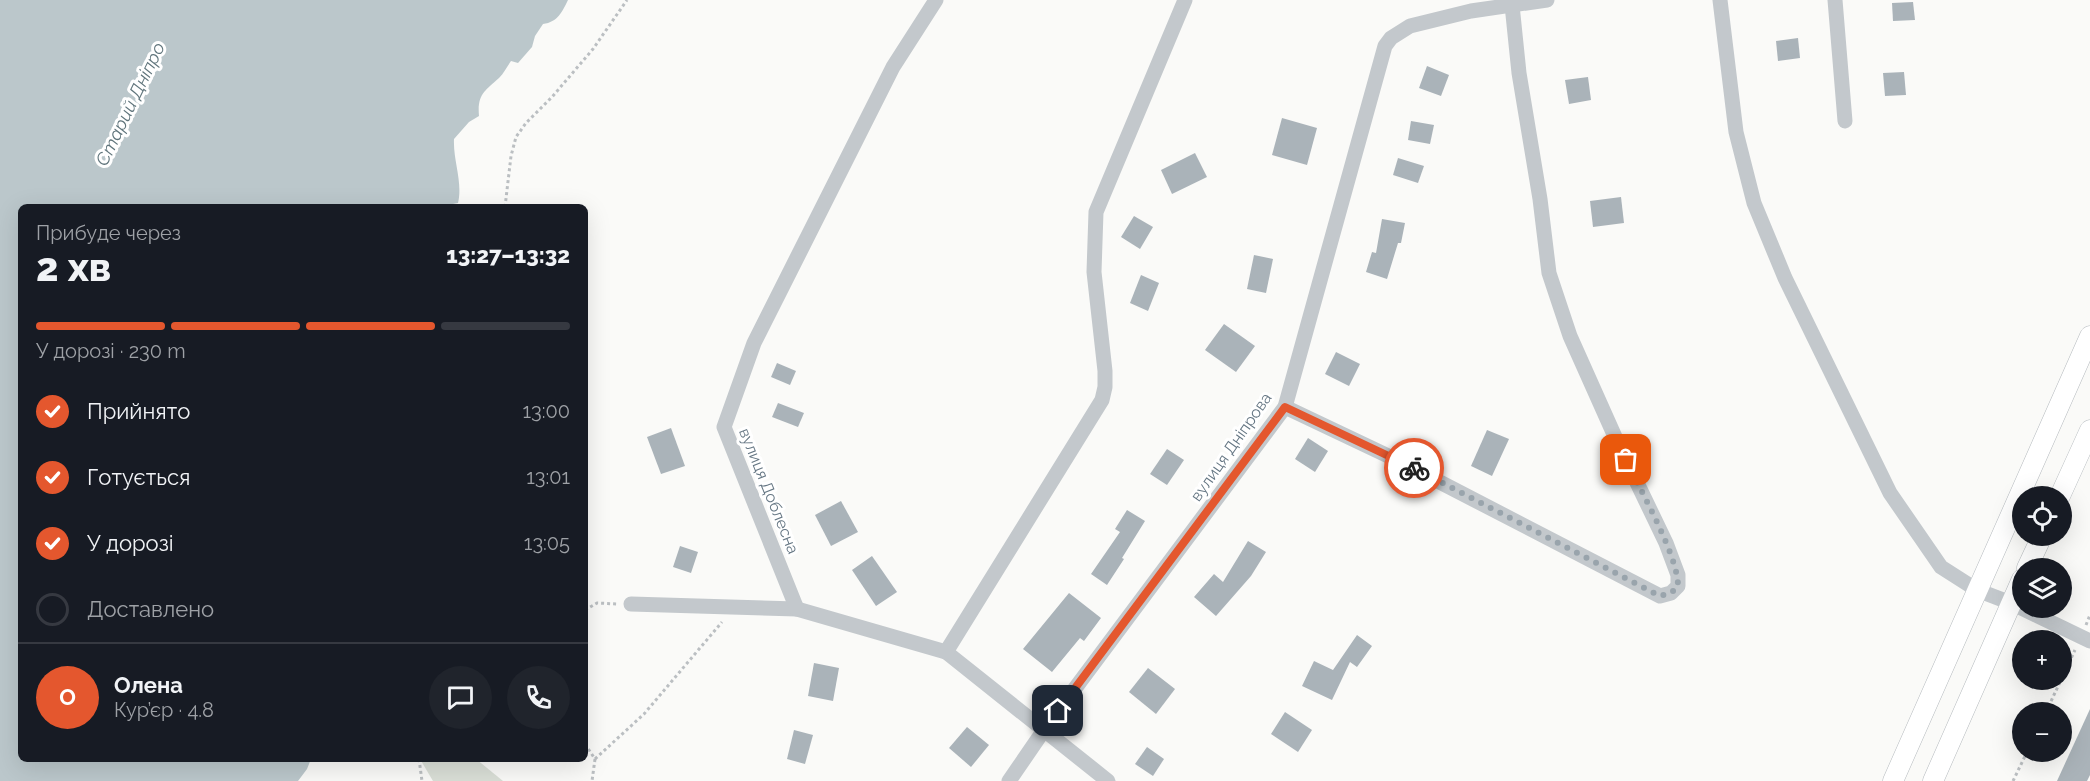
<!DOCTYPE html>
<html lang="uk">
<meta charset="utf-8">
<style>
body{margin:0;font-family:Raleway,sans-serif;background:#20242c;color:#f1f3f6;height:100vh;display:flex;flex-direction:column;font-size:22px;white-space:nowrap}
*{box-sizing:border-box;margin:0}
p{font-size:20px;color:#9ea1a6}
.icon{flex:none;width:33px;height:33px;fill:none;stroke:currentColor;stroke-width:2;stroke-linecap:round;stroke-linejoin:round}
.map{position:relative;flex:1;overflow:hidden}
.panel{position:absolute;left:18px;top:204px;width:570px;height:558px;display:flex;flex-direction:column;background:#171b24;border-radius:9px;box-shadow:0 6px 24px #0002}
.panel>*{flex:none}
.buttons{position:absolute;left:2012px;top:486px;display:grid;gap:12px}
.buttons a{display:grid;place-items:center;width:60px;height:60px;border-radius:50%;background:#171b24;box-shadow:0 6px 24px #0002;font-size:30px}
.pin{position:absolute;display:grid;place-items:center;width:51px;height:51px;color:#fff;margin:-26px;border-radius:12px;box-shadow:0 3px 9px #0006}
.courier{position:absolute;display:grid;place-items:center;width:60px;height:60px;margin:-30px;border:4px solid #e4572e;border-radius:50%;background:#fff;color:#222;box-shadow:0 2px 8px #0007}
.summary em{font-style:normal;font-weight:800}
.summary div{display:flex;flex-direction:column-reverse}
.summary{display:flex;align-items:center;justify-content:space-between;height:102px;padding:0 18px}
h1{font-size:39px;font-weight:800;line-height:45px}
.bar{display:grid;grid-template-columns:repeat(4,1fr);gap:9px 6px;align-content:center;height:72px;padding:0 18px}
.bar i{height:8px;border-radius:4px;background:#363941}
.bar .on{background:#e4572e}
.bar p{grid-column:span 4}
.line{display:flex;align-items:center;gap:15px;padding:0 18px;border-top:2px solid #363941}
.line div{flex:1}
.round{display:grid;place-items:center;flex:none;width:63px;height:63px;border-radius:32px;background:#20242c}
ol{padding:0 18px;list-style:none}
li{display:flex;align-items:center;gap:18px;height:66px}
li p{margin-inline-start:auto}
li .icon{padding:6px;border-radius:50%;background:#e4572e;color:#fff;stroke-width:4}
li:last-child{color:#9ea1a6}
li i{width:33px;height:33px;border:3px solid #363941;border-radius:50%}
.map>svg:first-child{display:block}
</style>
<div class="map">
<svg width="2090" height="781" viewBox="0 0 2090 781">
<rect width="100%" height="100%" fill="#fafaf8"/>
<polygon fill="#dadfd7" points="420,759 476,759 503,781 433,781"/>
<path fill="#bbc7cb" d="M0 0H568C562 12 558 22 543 24L535 36 532 47 518 63 511 61C507 67 504 73 499 78 485 91 477 94 479 116L469 122 454 139C453 161 463 182 458 203L448 205V207H21V759H311L307 769 298 781H0Z"/>
<g fill="#aab3b9">
<polygon points="1913,2 1915,20 1893,21 1892,3"/>
<polygon points="1798,38 1800,58 1778,61 1776,41"/>
<polygon points="1427,66 1449,75 1441,96 1419,88"/>
<polygon points="1904,72 1906,95 1885,96 1883,73"/>
<polygon points="1588,77 1591,100 1569,104 1565,80"/>
<polygon points="1282,118 1317,128 1307,165 1272,155"/>
<polygon points="1411,121 1434,125 1430,144 1408,140"/>
<polygon points="1195,153 1207,177 1172,194 1161,170"/>
<polygon points="1398,158 1424,166 1418,183 1393,175"/>
<polygon points="1621,197 1624,223 1593,227 1590,201"/>
<polygon points="1134,216 1153,227 1140,249 1121,237"/>
<polygon points="1382,219 1405,223 1401,243 1398,243 1387,279 1366,272 1372,252 1376,253"/>
<polygon points="1254,255 1273,259 1266,293 1247,289"/>
<polygon points="1141,275 1159,283 1148,311 1130,303"/>
<polygon points="1224,324 1255,346 1236,372 1205,350"/>
<polygon points="1336,352 1360,364 1349,386 1325,374"/>
<polygon points="777,363 796,371 790,385 771,377"/>
<polygon points="778,403 804,413 798,427 772,417"/>
<polygon points="671,428 685,466 661,474 647,437"/>
<polygon points="1487,430 1509,439 1492,476 1471,466"/>
<polygon points="1308,438 1328,451 1315,472 1295,459"/>
<polygon points="1167,449 1184,460 1167,485 1150,474"/>
<polygon points="841,501 858,532 831,546 815,515"/>
<polygon points="1127,510 1145,521 1122,558 1124,559 1107,585 1091,574 1120,532 1115,529"/>
<polygon points="1248,541 1266,552 1251,576 1216,616 1194,597 1214,574 1223,582"/>
<polygon points="680,546 698,552 691,573 673,567"/>
<polygon points="872,556 897,592 876,606 852,570"/>
<polygon points="1069,593 1101,618 1084,641 1080,638 1052,672 1023,649"/>
<polygon points="1357,635 1372,646 1357,667 1350,662 1332,700 1302,686 1314,661 1333,670"/>
<polygon points="814,663 839,668 833,701 808,696"/>
<polygon points="1148,668 1175,689 1156,714 1129,692"/>
<polygon points="2090,709 2090,775 2087,781 2057,781"/>
<polygon points="1285,712 1312,730 1298,752 1271,734"/>
<polygon points="967,727 989,745 971,767 949,748"/>
<polygon points="794,730 813,735 805,764 787,759"/>
<polygon points="1147,747 1164,759 1153,776 1135,764"/>
</g>
<g fill="none" stroke-linecap="round" stroke-linejoin="round">
<defs>
<g id="major">
<polyline points="2060,496 2090,430"/>
<polyline points="2027,568 2042,536"/>
<polyline points="1893,781 2090,336"/>
<polyline points="1933,781 2022,579"/>
</g>
</defs>
<use href="#major" stroke="#b5babe" stroke-width="21"/>
<g stroke="#bbbfc2" stroke-width="3" stroke-dasharray="3 3" stroke-linecap="butt">
<polyline points="505,207 511,156 516,137 526,123 552,97 593,49 627,0"/>
<polyline points="585,610 597,603 617,604"/>
<polyline points="2086,625 2090,615"/>
<polyline points="2046,712 2075,650"/>
<polyline points="585,744 595,759 592,781"/>
<polyline points="419,759 422,781"/>
<polyline points="595,759 644,714 722,622"/>
<polyline points="2013,781 2027,752"/>
</g>
<g stroke="#c3c8cc" stroke-width="15">
<polyline points="1720,0 1736,132 1754,203 1785,278 1890,493 1941,567 1977,590 2011,603 2090,641"/>
<polyline points="1835,0 1845,121"/>
<polyline points="1285,407 1403,463 1660,596 1671,593 1678,586 1678,575 1666,543 1616,439 1570,336 1549,273 1540,199 1519,73 1512,5"/>
<polyline points="631,604 797,609 946,652 1108,781"/>
<polyline points="797,609 724,427 754,343 893,67 936,0"/>
<polyline points="946,652 1102,400 1105,387 1105,371 1094,272 1096,212 1185,0"/>
<polyline points="1009,781 1044,730 1285,407 1385,46 1391,38 1410,26 1471,11 1547,0"/>
</g>
<use href="#major" stroke="#fff" stroke-width="20"/>
</g>
<g fill="none" stroke-linecap="round" stroke-linejoin="round">
<path stroke="#99a4ac" stroke-width="6" stroke-dasharray="0 10.8" d="M1414 468 1660 596 1671 593 1678 586C1678 555 1640 490 1626 460"/>
<polyline stroke="#e4572e" stroke-width="8" points="1058,711 1285,407 1414,468"/>
</g>
<g text-anchor="middle" dominant-baseline="central" stroke-width="6" stroke-linejoin="round" paint-order="stroke">
<g font-size="16" fill="#657683" stroke="#fff">
<text transform="translate(1231 447) rotate(-55)">вулиця Дніпрова</text>
<text transform="translate(769 491) rotate(68)">вулиця Доблесна</text>
</g>
<g font-size="18" font-style="italic" fill="#60757c" stroke="#fff">
<text transform="translate(130 104) rotate(-64)">Старий Дніпро</text>
</g>
</g>
</svg>
<div class="buttons">
<a><svg class="icon" aria-label="locate" viewBox="0 0 24 24"><circle cx="12" cy="12" r="6"/><path d="M12 2v4M12 18v4M2 12h4M18 12h4"/></svg></a>
<a><svg class="icon" aria-label="layers" viewBox="0 0 24 24"><path d="M12 4l9 5-9 5-9-5zM3 14l9 5 9-5"/></svg></a>
<a>+</a>
<a>−</a>
</div>
<div class="pin" style="left:1626px;top:460px;background:#ea580c"><svg class="icon" aria-label="bag" viewBox="0 0 24 24"><path d="M5 8h14l-1 12H6zM9 8a3 3 0 0 1 6 0"/></svg></div>
<div class="pin" style="left:1058px;top:711px;background:#1f2937"><svg class="icon" aria-label="home" viewBox="0 0 24 24"><path d="M3 11l9-7 9 7M6 9v11h12V9"/></svg></div>
<div class="courier" style="left:1414px;top:468px"><svg class="icon" aria-label="bike" viewBox="0 0 24 24"><circle cx="6" cy="16" r="4"/><circle cx="18" cy="16" r="4"/><path d="M6 16l4-8h5l3 8M10 8l3 8H6M13 5h3"/></svg></div>
<section class="panel">
<div class="summary"><div><h1>2 хв</h1><p>Прибуде через</p></div><em>13:27–13:32</em></div>
<div class="bar"><i class="on"></i><i class="on"></i><i class="on"></i><i></i><p>У дорозі · 230 m</p></div>
<ol>
<li><svg class="icon" aria-label="check" viewBox="0 0 24 24"><path d="M5 12l5 5 9-10"/></svg>Прийнято<p>13:00</p></li>
<li><svg class="icon" aria-label="check" viewBox="0 0 24 24"><path d="M5 12l5 5 9-10"/></svg>Готується<p>13:01</p></li>
<li><svg class="icon" aria-label="check" viewBox="0 0 24 24"><path d="M5 12l5 5 9-10"/></svg>У дорозі<p>13:05</p></li>
<li><i></i>Доставлено</li>
</ol>
<div class="line" style="height:108px"><b class="round" style="background:#e4572e;color:#fff">О</b><div><b>Олена</b><p>Кур’єр · 4.8</p></div><a class="round"><svg class="icon" aria-label="chat" viewBox="0 0 24 24"><path d="M4 5h16v11H9l-5 4z"/></svg></a><a class="round"><svg class="icon" aria-label="phone" viewBox="0 0 24 24"><path d="M5 4h4l2 5-3 2q2 4 5 5l2-3 5 2v4C11 20 4 13 5 4z"/></svg></a></div>
</section>
</div>
